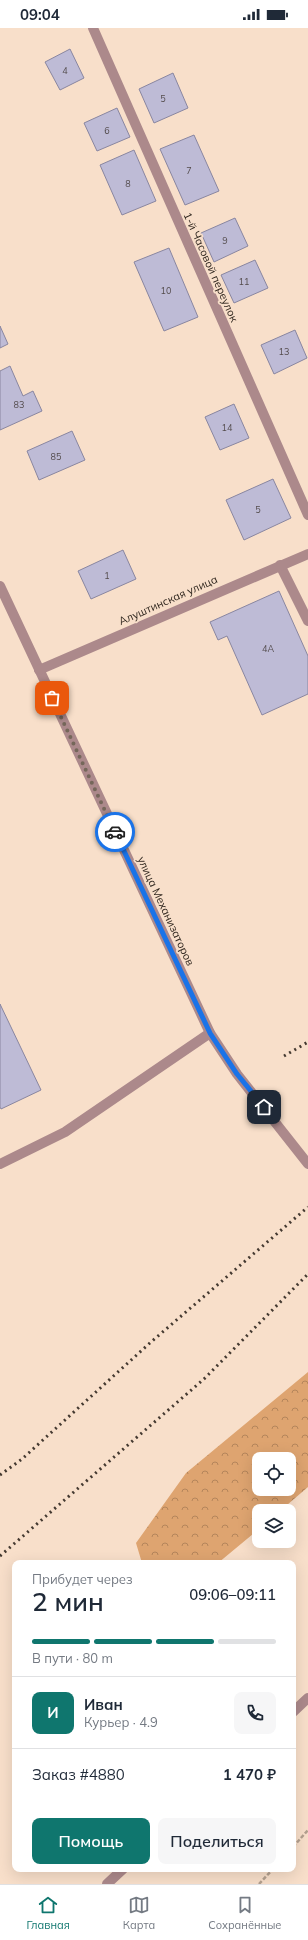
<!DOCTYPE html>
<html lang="ru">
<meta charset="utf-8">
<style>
body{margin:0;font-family:Mulish,sans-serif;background:#f6f6f7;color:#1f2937;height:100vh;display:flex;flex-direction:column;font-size:15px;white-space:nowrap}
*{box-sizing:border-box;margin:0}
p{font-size:13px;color:#747a83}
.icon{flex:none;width:22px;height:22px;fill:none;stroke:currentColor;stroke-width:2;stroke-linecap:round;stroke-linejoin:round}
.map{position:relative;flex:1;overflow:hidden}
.panel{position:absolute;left:12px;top:1532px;width:284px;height:312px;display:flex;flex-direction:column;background:#fff;border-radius:8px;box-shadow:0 4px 16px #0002}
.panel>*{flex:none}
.fabs{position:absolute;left:252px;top:1424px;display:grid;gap:8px}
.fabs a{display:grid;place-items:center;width:44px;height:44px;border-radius:8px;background:#fff;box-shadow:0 4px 16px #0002;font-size:20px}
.pin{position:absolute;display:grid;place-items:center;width:34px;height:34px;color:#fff;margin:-17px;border-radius:8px;box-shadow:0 2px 6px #0006}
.courier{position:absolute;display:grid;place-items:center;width:40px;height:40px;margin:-20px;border:3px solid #1a73e8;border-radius:50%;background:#fff;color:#222;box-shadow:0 1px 5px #0007}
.head em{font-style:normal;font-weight:600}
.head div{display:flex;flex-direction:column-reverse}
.head{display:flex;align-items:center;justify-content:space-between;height:68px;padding:0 20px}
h1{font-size:26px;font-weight:600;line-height:30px}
.bar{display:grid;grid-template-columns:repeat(4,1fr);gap:6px 4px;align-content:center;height:48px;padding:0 20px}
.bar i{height:5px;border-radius:3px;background:#e0e1e3}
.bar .on{background:#0f766e}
.bar p{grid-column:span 4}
.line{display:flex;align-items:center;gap:10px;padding:0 20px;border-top:1px solid #e0e1e3}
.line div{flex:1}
.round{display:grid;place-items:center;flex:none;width:42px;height:42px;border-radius:8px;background:#f6f6f7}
.button{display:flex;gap:8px;margin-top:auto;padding:8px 20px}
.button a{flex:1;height:46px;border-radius:8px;background:#0f766e;color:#fff;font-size:16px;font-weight:600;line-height:46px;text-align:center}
.button a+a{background:#f6f6f7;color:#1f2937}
.status{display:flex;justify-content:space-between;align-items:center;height:28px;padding:0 20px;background:#fff;direction:ltr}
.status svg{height:11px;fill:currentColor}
.tab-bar{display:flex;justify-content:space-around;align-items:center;height:56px;border-top:1px solid #e0e1e3;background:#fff;font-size:11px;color:#747a83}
.tab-bar a{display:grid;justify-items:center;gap:2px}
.tab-bar .on{color:#0f766e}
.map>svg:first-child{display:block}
</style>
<div class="status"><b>09:04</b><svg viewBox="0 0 49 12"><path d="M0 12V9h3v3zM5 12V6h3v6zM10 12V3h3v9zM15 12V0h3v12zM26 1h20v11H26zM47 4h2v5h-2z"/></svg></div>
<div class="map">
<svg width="308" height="1856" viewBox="0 0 308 1856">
<defs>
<pattern id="forest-crowns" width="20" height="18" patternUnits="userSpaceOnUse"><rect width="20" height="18" fill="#dea470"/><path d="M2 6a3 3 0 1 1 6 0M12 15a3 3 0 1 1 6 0" fill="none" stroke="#b4855b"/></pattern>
</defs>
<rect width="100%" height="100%" fill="#f8dfca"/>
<path fill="url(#forest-crowns)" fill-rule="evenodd" d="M308 1344V1459L280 1483H259V1501L218 1535H142L136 1515 186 1445ZM259 1431H289V1461H259Z"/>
<g fill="#bebbd6" stroke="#8986a0">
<polygon points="70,21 84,50 60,62 45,34"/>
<polygon points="173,45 188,80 154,95 139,61"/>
<polygon points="117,80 130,109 97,123 84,95"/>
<polygon points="194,107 219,163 185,177 160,121"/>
<polygon points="134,122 156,173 122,187 100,137"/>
<polygon points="235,190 248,218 214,234 201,205"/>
<polygon points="169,220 198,289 164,303 134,234"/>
<polygon points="255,232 268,260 234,275 221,247"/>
<polygon points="0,298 8,316 0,320"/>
<polygon points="295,302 307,330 274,346 261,317"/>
<polygon points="10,338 23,368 33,363 42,383 0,402 0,343"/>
<polygon points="234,376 249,410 220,422 205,389"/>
<polygon points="72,403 85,432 39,452 27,423"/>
<polygon points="273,451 291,490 244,512 226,472"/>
<polygon points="123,522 136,551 91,571 78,543"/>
<polygon points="279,563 308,628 308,666 262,687 227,608 218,612 210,594"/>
<polygon points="0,976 41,1062 1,1081 0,1079"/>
</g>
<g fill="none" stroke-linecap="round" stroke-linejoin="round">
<g stroke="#b3a08f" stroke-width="2.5" stroke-dasharray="4 2" stroke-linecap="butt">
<polyline points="293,1819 308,1802"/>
<polyline points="259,1856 273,1841"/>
</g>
<g stroke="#ac898b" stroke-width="10">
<polyline points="280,537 308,593"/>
<polyline points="0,1136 65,1104 210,1005"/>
</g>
<g stroke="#ac898b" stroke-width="10">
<polyline points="93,0 308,487"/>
<polyline points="0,558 210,1005 237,1046 308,1136"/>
<polyline points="39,642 308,526"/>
</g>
<g stroke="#ac898b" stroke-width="10">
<polyline points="293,1684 308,1670"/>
<polyline points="107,1856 123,1841"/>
</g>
<g stroke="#443930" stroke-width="3" stroke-dasharray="2 4" stroke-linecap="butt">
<polyline points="284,1028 308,1014"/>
<polyline points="0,1447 22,1431 151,1314 308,1179"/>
<polyline points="0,1528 204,1351 308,1246"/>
</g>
</g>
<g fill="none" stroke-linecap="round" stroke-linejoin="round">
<polyline stroke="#75675a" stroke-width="4" stroke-dasharray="0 7.2" points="52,670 115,804"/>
<polyline stroke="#1a73e8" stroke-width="5" points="115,804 210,1005 237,1046 264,1079"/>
</g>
<g text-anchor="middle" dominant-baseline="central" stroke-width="3.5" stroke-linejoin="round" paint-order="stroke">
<g font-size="9" fill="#534b4c">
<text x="65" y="42">4</text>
<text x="163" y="70">5</text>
<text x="107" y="102">6</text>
<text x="189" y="142">7</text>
<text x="128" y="155">8</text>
<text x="225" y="212">9</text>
<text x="244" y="253">11</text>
<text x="166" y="262">10</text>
<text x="284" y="323">13</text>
<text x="19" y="376">83</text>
<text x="227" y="399">14</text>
<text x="56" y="428">85</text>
<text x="258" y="481">5</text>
<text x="107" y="547">1</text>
<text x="268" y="620">4А</text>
</g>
<g font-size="11" fill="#2f261e" stroke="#f8dfca">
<text transform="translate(211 239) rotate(66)">1-й Часовой переулок</text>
<text transform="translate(168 572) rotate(-24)">Алуштинская улица</text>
<text transform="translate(166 883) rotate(65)">улица Механизаторов</text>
</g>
</g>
</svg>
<div class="fabs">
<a><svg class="icon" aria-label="locate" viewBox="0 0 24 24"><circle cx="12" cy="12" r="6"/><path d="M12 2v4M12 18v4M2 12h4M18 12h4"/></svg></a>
<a><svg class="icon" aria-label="layers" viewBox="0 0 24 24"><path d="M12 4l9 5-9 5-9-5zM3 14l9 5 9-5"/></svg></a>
</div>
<div class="pin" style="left:52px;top:670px;background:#ea580c"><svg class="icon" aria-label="bag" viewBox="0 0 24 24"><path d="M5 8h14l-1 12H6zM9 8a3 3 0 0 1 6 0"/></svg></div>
<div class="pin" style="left:264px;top:1079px;background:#1f2937"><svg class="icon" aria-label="home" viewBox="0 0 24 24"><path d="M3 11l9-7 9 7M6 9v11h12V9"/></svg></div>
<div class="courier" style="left:115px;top:804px"><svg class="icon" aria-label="car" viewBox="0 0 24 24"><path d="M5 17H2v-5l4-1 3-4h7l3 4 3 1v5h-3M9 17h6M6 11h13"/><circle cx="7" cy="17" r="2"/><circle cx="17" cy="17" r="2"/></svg></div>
<section class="panel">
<div class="head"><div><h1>2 мин</h1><p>Прибудет через</p></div><em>09:06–09:11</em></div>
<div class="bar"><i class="on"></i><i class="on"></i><i class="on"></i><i></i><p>В пути · 80 m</p></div>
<div class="line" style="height:72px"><b class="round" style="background:#0f766e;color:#fff">И</b><div><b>Иван</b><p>Курьер · 4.9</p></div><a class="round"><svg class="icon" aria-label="phone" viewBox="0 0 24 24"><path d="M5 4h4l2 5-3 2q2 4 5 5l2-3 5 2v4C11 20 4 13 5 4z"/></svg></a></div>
<div class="line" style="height:52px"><div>Заказ #4880</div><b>1 470 ₽</b></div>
<div class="button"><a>Помощь</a><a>Поделиться</a></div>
</section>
</div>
<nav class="tab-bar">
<a class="on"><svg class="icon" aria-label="home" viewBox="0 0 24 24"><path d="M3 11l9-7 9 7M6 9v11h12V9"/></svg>Главная</a>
<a><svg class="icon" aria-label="map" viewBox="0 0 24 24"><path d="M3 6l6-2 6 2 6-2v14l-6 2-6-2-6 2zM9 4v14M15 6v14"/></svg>Карта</a>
<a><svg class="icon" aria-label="saved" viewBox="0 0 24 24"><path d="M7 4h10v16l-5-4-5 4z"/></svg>Сохранённые</a>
</nav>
